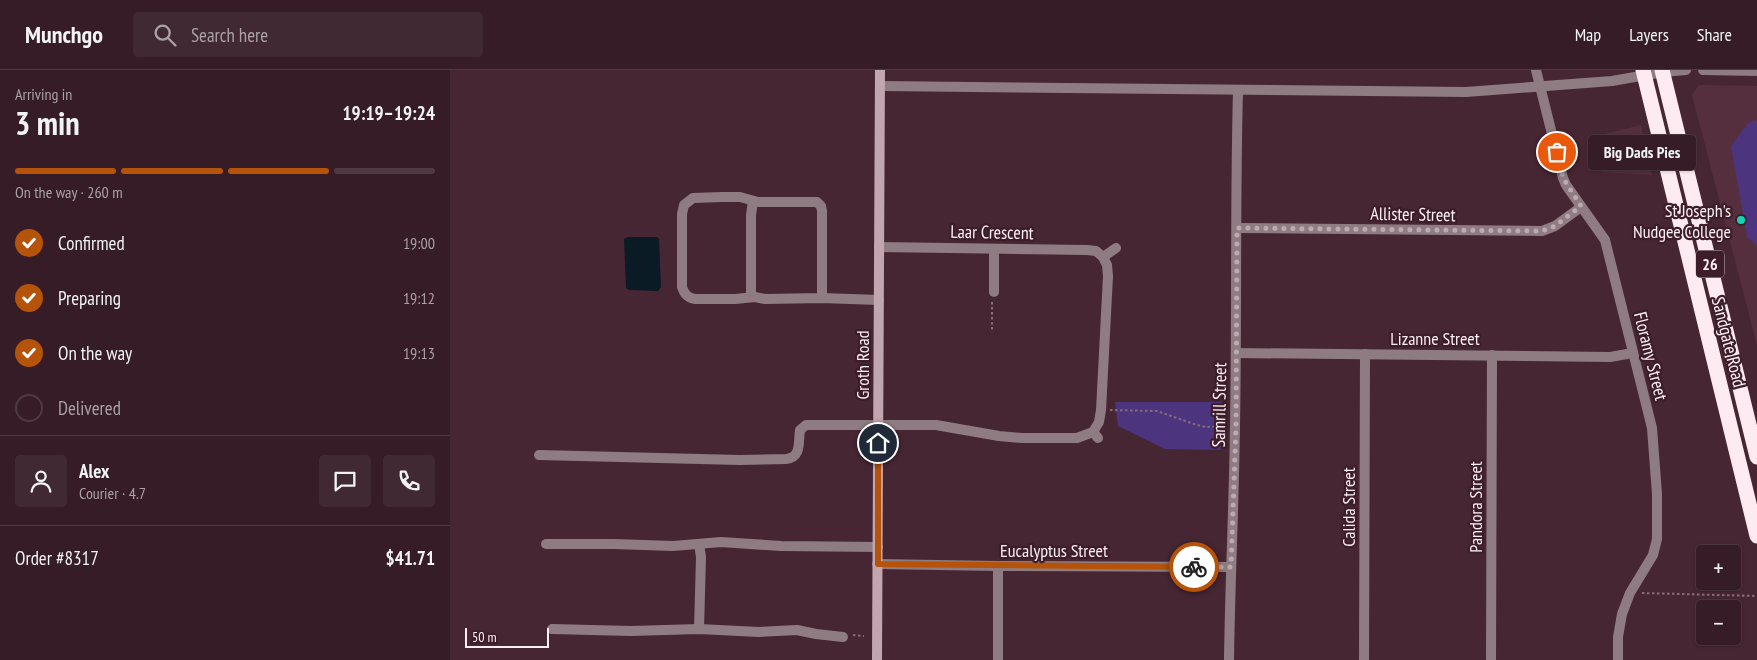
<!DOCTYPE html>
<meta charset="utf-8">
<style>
body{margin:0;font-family:"PT Sans Narrow",sans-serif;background:#402932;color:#f1f3f6;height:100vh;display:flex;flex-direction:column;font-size:19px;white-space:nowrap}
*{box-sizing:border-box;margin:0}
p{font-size:16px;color:#aaa1a7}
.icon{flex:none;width:28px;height:28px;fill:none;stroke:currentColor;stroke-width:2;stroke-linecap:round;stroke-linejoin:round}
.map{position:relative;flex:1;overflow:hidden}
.drawer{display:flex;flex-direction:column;background:#351c26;width:450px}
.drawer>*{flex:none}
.tools{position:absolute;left:1246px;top:475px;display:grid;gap:10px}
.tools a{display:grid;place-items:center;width:45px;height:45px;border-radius:5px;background:#351c26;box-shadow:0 1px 4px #0004,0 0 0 1px #4f3a43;font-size:25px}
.scale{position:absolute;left:15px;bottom:12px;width:84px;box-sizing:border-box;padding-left:5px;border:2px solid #fceff3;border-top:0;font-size:14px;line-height:18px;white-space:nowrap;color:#fceff3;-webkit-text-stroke:4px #3c1d29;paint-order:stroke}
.pin{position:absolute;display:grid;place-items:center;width:42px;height:42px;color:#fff;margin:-21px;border:2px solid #fff;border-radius:50%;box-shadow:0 1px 5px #0007}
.courier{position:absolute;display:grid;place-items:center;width:50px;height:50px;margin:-25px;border:4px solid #b45309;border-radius:50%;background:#fff;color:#222;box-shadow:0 1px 6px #0007}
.bubble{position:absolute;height:35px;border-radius:5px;background:#351c26;box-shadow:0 1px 4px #0004,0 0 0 1px #4f3a43;font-size:16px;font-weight:800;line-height:35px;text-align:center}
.head em{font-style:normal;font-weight:800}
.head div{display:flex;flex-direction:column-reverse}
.head{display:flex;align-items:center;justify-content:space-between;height:85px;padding:0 15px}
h1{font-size:32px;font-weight:800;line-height:38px}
.bar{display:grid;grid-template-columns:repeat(4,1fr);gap:8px 5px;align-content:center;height:60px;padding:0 15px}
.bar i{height:6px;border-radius:4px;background:#4f3a43}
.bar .on{background:#b45309}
.bar p{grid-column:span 4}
.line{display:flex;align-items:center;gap:12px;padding:0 15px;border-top:1px solid #4f3a43}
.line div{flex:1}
.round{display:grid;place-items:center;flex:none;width:52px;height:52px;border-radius:5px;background:#402932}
ol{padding:0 15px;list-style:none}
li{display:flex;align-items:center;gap:15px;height:55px}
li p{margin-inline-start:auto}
li .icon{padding:5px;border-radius:50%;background:#b45309;color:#fff;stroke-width:4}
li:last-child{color:#aaa1a7}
li i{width:28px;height:28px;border:2px solid #4f3a43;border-radius:50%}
header{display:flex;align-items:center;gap:30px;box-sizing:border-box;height:70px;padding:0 25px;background:#351c26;border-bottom:1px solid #4f3a43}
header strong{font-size:24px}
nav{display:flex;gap:28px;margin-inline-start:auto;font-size:18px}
.search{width:350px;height:45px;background:#402932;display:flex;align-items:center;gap:12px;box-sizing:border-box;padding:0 18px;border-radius:5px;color:#aaa1a7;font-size:19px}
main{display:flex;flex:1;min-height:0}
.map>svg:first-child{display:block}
</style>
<header>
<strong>Munchgo</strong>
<div class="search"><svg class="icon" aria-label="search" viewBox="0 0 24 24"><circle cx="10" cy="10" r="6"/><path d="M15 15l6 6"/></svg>Search here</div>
<nav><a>Map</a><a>Layers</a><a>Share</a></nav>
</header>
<main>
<section class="drawer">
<div class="head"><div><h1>3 min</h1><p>Arriving in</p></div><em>19:19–19:24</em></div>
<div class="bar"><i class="on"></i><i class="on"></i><i class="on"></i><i></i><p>On the way · 260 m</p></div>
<ol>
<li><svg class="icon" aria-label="check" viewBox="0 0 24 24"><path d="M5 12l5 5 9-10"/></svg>Confirmed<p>19:00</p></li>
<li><svg class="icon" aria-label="check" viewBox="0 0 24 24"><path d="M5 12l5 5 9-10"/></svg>Preparing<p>19:12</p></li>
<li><svg class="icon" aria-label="check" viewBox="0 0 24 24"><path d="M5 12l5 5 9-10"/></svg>On the way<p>19:13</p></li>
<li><i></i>Delivered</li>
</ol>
<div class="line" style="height:90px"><a class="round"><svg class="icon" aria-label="person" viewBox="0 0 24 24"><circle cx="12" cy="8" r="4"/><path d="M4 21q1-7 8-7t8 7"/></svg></a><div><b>Alex</b><p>Courier · 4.7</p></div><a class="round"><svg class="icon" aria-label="chat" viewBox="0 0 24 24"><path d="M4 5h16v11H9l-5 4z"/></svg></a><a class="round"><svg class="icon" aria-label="phone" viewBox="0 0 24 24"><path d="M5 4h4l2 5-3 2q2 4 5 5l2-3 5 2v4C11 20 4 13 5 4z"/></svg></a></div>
<div class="line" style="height:65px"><div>Order #8317</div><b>$41.71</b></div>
</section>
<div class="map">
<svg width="1307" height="590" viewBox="0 0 1307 590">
<rect width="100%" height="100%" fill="#472633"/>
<g fill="#552f3e">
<polygon points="1249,15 1307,16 1307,275 1242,25"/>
<polygon points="1191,55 1202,105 1151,102 1146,66"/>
</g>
<g fill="#4d347e">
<polygon points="1307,50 1307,175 1297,167 1281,76 1298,53"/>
<polygon points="665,332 772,332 771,380 715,379 668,356"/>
</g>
<polygon fill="#0a1b25" points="178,167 207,167 209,169 211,217 208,221 179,220 176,218 174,169"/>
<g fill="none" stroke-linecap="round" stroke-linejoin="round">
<g stroke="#876d77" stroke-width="2" stroke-dasharray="2.5 2.5" stroke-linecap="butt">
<polyline points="542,232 542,262"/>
<polyline points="660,340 707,341 744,354 755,357 776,356"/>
<polyline points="1192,523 1307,526"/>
<polyline points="403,565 414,566"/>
</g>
<g stroke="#8e7c82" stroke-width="10">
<polyline points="1086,0 1113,108 1116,115 1155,170 1202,358 1207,424 1207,469 1203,485 1180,523 1172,544 1168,567 1168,590"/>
<polyline points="1253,0 1307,1"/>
<polyline points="430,16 1016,22 1162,11 1213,2 1236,0"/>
<polyline points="787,158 1092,161 1105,156 1131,137"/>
<polyline points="429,177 637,180 646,181 653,187"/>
<polyline points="544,179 544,222"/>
<polyline points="301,227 301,145 303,131"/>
<path d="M372 228V141L371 136 367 132H308L290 127H272L243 128 234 135 232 144V217C234 224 238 228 245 229H285L305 227 315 229 372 228 429 230"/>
<polyline points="786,283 1160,287 1183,283"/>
<polyline points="643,362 649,352 651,340 658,206 657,195 653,187 666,178"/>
<path d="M89 385 290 390 336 389C352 387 348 372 350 360L356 355H486L549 366 572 368H627L643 362 648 368"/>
<polyline points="96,474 164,474 223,476 271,472 331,476 428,477"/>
<polyline points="427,494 548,496 781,497"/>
<polyline points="548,496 548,590"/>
<polyline points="102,559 181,561 249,559 309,562 347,560 366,564 393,567"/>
<polyline points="249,559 251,487 249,474"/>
<path d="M779 590C780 512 784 434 785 356 787 244 785 132 788 20"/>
<polyline points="914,590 915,284"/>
<polyline points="1041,590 1042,285"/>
</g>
<polyline stroke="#c2a6af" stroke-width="10" points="427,590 430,0"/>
<g stroke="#fdebf1" stroke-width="15">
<polyline points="1193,0 1307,466"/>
<polyline points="1212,0 1307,387"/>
</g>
</g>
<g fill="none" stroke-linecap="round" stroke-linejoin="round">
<polyline stroke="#bda9b0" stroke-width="5" stroke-dasharray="0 9" points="744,497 781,497 786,356 787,158 1092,161 1105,156 1131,136 1113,108 1107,82"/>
<polyline stroke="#b45309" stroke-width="6" points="428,373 428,494 744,497"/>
</g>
<circle fill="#12d5b4" stroke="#3c1d29" stroke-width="2" cx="1291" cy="150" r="5"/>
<g text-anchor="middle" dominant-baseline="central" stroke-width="4.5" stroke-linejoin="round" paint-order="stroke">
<rect fill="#3c1d29" stroke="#c2b0b6" stroke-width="1" x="1246" y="180.5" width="28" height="27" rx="4"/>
<g font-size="16" font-weight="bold" fill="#fceff3">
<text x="1260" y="194">26</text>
</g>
<g font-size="18" fill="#fceff3" stroke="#3c1d29" text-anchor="end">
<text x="1281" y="140">St Joseph's<tspan x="1281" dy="21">Nudgee College</tspan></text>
</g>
<g font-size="18" fill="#fceff3" stroke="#3c1d29">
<text transform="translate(963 144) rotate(1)">Allister Street</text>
<text transform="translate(542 162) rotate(1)">Laar Crescent</text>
<text x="985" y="268">Lizanne Street</text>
<text transform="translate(1279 272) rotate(76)">Sandgate Road</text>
<text transform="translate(1201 286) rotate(76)">Floramy Street</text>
<text transform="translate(412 295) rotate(-90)">Groth Road</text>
<text transform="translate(769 335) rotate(-89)">Samrill Street</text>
<text transform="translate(898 437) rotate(-90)">Calida Street</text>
<text transform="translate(1025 437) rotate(-90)">Pandora Street</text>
<text x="604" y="480">Eucalyptus Street</text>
</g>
</g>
</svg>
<div class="tools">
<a>+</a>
<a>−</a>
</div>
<div class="scale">50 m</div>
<div class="pin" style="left:1107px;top:82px;background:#ea580c"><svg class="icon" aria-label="bag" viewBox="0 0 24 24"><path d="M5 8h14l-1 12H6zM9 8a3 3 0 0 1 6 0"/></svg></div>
<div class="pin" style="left:428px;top:373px;background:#1f2937"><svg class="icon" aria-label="home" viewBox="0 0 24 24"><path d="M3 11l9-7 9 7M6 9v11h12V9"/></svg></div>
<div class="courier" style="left:744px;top:497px"><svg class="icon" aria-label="bike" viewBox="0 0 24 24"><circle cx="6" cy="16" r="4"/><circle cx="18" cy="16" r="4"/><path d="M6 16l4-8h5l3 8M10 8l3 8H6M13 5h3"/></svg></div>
<div class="bubble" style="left:1138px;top:65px;width:108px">Big Dads Pies</div>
</div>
</main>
